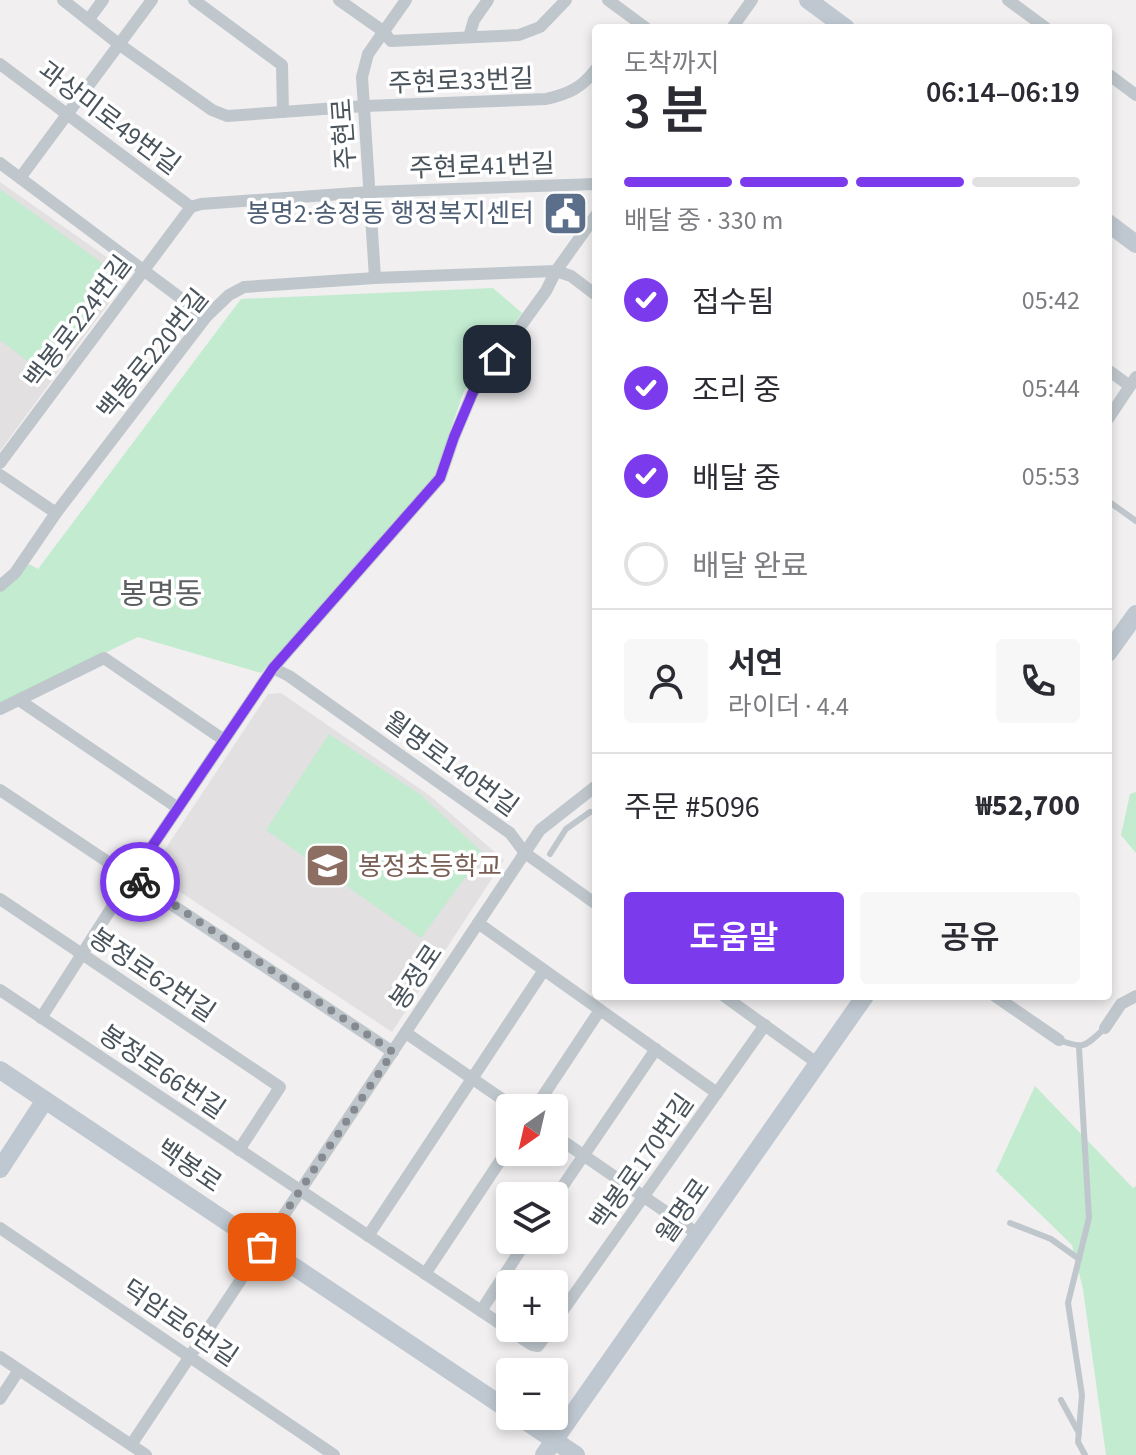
<!DOCTYPE html>
<html lang="ko">
<meta charset="utf-8">
<style>
body{margin:0;font-family:"Source Sans 3","Noto Sans KR",sans-serif;background:#f7f7f7;color:#2b2b33;height:100vh;display:flex;flex-direction:column;font-size:30px;white-space:nowrap}
*{box-sizing:border-box;margin:0}
p{font-size:26px;color:#7c7c81}
.icon{flex:none;width:44px;height:44px;fill:none;stroke:currentColor;stroke-width:2;stroke-linecap:round;stroke-linejoin:round}
.map{position:relative;flex:1;overflow:hidden}
.sheet{position:absolute;left:592px;top:24px;width:520px;height:976px;display:flex;flex-direction:column;background:#fff;border-radius:8px;box-shadow:0 4px 12px #0003}
.sheet>*{flex:none}
.needle{width:52px;rotate:214deg}
.controls{position:absolute;left:496px;top:1094px;display:grid;gap:16px}
.controls a{display:grid;place-items:center;width:72px;height:72px;border-radius:8px;background:#fff;box-shadow:0 4px 12px #0003;font-size:40px}
.pin{position:absolute;display:grid;place-items:center;width:68px;height:68px;color:#fff;margin:-34px;border-radius:16px;box-shadow:0 4px 12px #0006}
.courier{position:absolute;display:grid;place-items:center;width:80px;height:80px;margin:-40px;border:6px solid #7c3aed;border-radius:50%;background:#fff;color:#222;box-shadow:0 2px 10px #0007}
.summary em{font-style:normal;font-weight:600}
.summary div{display:flex;flex-direction:column-reverse}
.summary{display:flex;align-items:center;justify-content:space-between;height:136px;padding:0 32px}
h1{font-size:52px;font-weight:600;line-height:60px}
.bar{display:grid;grid-template-columns:repeat(4,1fr);gap:12px 8px;align-content:center;height:96px;padding:0 32px}
.bar i{height:10px;border-radius:6px;background:#e1e1e2}
.bar .current{background:#7c3aed}
.bar p{grid-column:span 4}
.line{display:flex;align-items:center;gap:20px;padding:0 32px;border-top:2px solid #e1e1e2}
.line div{flex:1}
.round{display:grid;place-items:center;flex:none;width:84px;height:84px;border-radius:8px;background:#f7f7f7}
ol{padding:0 32px;list-style:none}
li{display:flex;align-items:center;gap:24px;height:88px}
li p{margin-inline-start:auto}
li .icon{padding:8px;border-radius:50%;background:#7c3aed;color:#fff;stroke-width:4}
li:last-child{color:#7c7c81}
li i{width:44px;height:44px;border:4px solid #e1e1e2;border-radius:50%}
.primary-button{display:flex;gap:16px;margin-top:auto;padding:16px 32px}
.primary-button a{flex:1;height:92px;border-radius:8px;background:#7c3aed;color:#fff;font-size:32px;font-weight:600;line-height:92px;text-align:center}
.primary-button a+a{background:#f7f7f7;color:#2b2b33}
.map>svg:first-child{display:block}
</style>
<div class="map">
<svg width="1136" height="1455" viewBox="0 0 1136 1455">
<rect width="100%" height="100%" fill="#f1efef"/>
<g fill="#e2e0e1">
<polygon points="0,182 115,263 120,288 0,451"/>
<polygon points="281,693 429,795 504,860 392,1032 150,872 268,694"/>
</g>
<g fill="#c2ebd0">
<polygon points="0,189 109,268 113,287 43,373 0,340"/>
<polygon points="493,288 522,313 464,391 434,477 261,673 138,637 0,703 0,590 29,564 38,569 241,299"/>
<polygon points="329,734 421,795 483,853 421,938 266,830"/>
<polygon points="1136,792 1136,853 1121,835 1130,794"/>
<polygon points="1035,1086 1133,1188 1136,1186 1136,1455 1106,1455 1083,1289 1072,1245 996,1171"/>
</g>
<g fill="none" stroke-linecap="round" stroke-linejoin="round">
<g stroke="#bfc7cd" stroke-width="6">
<polyline points="1108,501 1136,521"/>
<polyline points="550,854 566,829 590,812"/>
<path d="M1059 1040C1085 1050 1085 1046 1105 1028"/>
<polyline points="1079,1047 1089,1218 1068,1303 1082,1395 1078,1442 1085,1455"/>
<polyline points="1010,1223 1051,1239 1079,1259"/>
<polyline points="1061,1400 1079,1433"/>
</g>
<g stroke="#bfc7cd" stroke-width="12">
<path d="M63 0 120 45 212 110 227 116 365 106 546 99C568 94 582 88 596 69"/>
<polyline points="194,0 282,65 283,112"/>
<polyline points="339,0 383,31 391,41 519,35 540,27 566,0"/>
<polyline points="608,0 646,28"/>
<polyline points="1008,0 1046,28"/>
<polyline points="89,19 103,0"/>
<polyline points="732,28 752,0"/>
<polyline points="469,37 474,20 488,0"/>
<polyline points="0,64 191,207"/>
<polyline points="1108,74 1136,95"/>
<polyline points="0,163 206,317"/>
<polyline points="20,178 152,0"/>
<polyline points="191,207 201,204 370,192 596,184"/>
<polyline points="375,278 362,77 368,54 406,0"/>
<polyline points="1108,370 1130,386"/>
<polyline points="1108,419 1136,377"/>
<polyline points="0,463 191,207"/>
<polyline points="0,475 56,513"/>
<polyline points="0,586 15,573 56,513 206,317 229,295 244,287 375,278 556,271 571,276 596,295"/>
<polyline points="273,668 289,676 510,833 525,853 596,904"/>
<polyline points="19,700 178,808"/>
<polyline points="0,709 104,658 224,740"/>
<polyline points="0,790 393,1052"/>
<polyline points="0,899 280,1087 239,1150"/>
<polyline points="478,923 717,1093"/>
<polyline points="0,990 532,1345 538,1346 551,1328"/>
<polyline points="724,996 817,1063"/>
<polyline points="995,996 1059,1040"/>
<polyline points="41,1018 132,876 273,668 440,478 454,437 473,392 546,291 556,271 596,215"/>
<polyline points="1105,1028 1121,1004 1136,996"/>
<polyline points="406,1033 515,1108"/>
<polyline points="535,1108 600,1010"/>
<polyline points="554,1135 698,1234"/>
<polyline points="554,1199 656,1049"/>
<polyline points="0,1228 334,1455"/>
<polyline points="368,1236 544,970"/>
<polyline points="425,1274 510,1146"/>
<polyline points="481,1311 527,1240"/>
<polyline points="554,1323 765,1025"/>
<polyline points="0,1357 146,1455"/>
<polyline points="0,1399 19,1370"/>
<polyline points="131,1445 540,830 596,786"/>
</g>
<g stroke="#bfc8d1" stroke-width="18">
<polyline points="808,0 846,28"/>
<polyline points="1108,223 1136,244"/>
<polyline points="1108,653 1136,614"/>
<polyline points="0,1070 510,1411"/>
<polyline points="0,1169 45,1100"/>
<polyline points="518,1416 576,1455"/>
<polyline points="544,1455 865,996"/>
</g>
</g>
<g fill="none" stroke-linecap="round" stroke-linejoin="round">
<polyline stroke="#848a8f" stroke-width="8" stroke-dasharray="0 14.4" points="140,882 393,1052 262,1247"/>
<polyline stroke="#7c3aed" stroke-width="10" points="140,882 132,876 273,668 440,478 454,437 473,392 497,359"/>
</g>
<defs>
<symbol id="civic-square" viewBox="-11 -11 22 22"><rect x="-9" y="-9" width="18" height="18" rx="4" fill="#5c6f8a" stroke="#fff"/><path d="M-.6-6.5H3V-4.5H.6V-3L4-1V1h2V6H-6V1h2V-1L-.6-3ZM-1.2 2.5V6h2.4V2.5Z" fill="#fff"/></symbol>
<symbol id="school-square" viewBox="-11 -11 22 22"><rect x="-9" y="-9" width="18" height="18" rx="4" fill="#8d6e63" stroke="#fff"/><path d="M0-5L7-2L0 1L-7-2ZM-4 1L0 2.5L4 1V4Q0 6-4 4Z" fill="#fff"/></symbol>
</defs>
<g fill-rule="evenodd">
<use href="#civic-square" x="540" y="188" width="51" height="51"/>
<use href="#school-square" x="302" y="840" width="51" height="51"/>
</g>
<g text-anchor="middle" dominant-baseline="central" stroke-width="7" stroke-linejoin="round" paint-order="stroke">
<g font-size="26" fill="#49535b" stroke="#fff">
<text transform="translate(461 81) rotate(-2)">주현로33번길</text>
<text transform="translate(109 118) rotate(37)">과상미로49번길</text>
<text transform="translate(344 134) rotate(-94)">주현로</text>
<text transform="translate(482 166) rotate(-2)">주현로41번길</text>
<text transform="translate(78 322) rotate(-53)">백봉로224번길</text>
<text transform="translate(153 354) rotate(-51)">백봉로220번길</text>
<text transform="translate(451 764) rotate(36)">월명로140번길</text>
<text transform="translate(152 975) rotate(34)">봉정로62번길</text>
<text transform="translate(416 977) rotate(-56)">봉정로</text>
<text transform="translate(162 1072) rotate(34)">봉정로66번길</text>
<text transform="translate(642 1162) rotate(-55)">백봉로170번길</text>
<text transform="translate(189 1166) rotate(34)">백봉로</text>
<text transform="translate(683 1211) rotate(-55)">월명로</text>
<text transform="translate(180 1323) rotate(34)">덕암로6번길</text>
</g>
<g font-size="26" fill="#4e5e75" stroke="#fff" text-anchor="end">
<text x="534" y="213">봉명2·송정동 행정복지센터</text>
</g>
<g font-size="26" fill="#785e54" stroke="#fff" text-anchor="start">
<text x="358" y="866">봉정초등학교</text>
</g>
<g font-size="30" fill="#5c6063" stroke="#fff">
<text x="161" y="594">봉명동</text>
</g>
</g>
</svg>
<div class="controls">
<a><svg class="needle" viewBox="-14 -14 28 28"><path d="M0-13l5 13h-10z" fill="#e53935"/><path d="M0 13l5-13h-10z" fill="#7c7c81"/></svg></a>
<a><svg class="icon" aria-label="layers" viewBox="0 0 24 24"><path d="M12 4l9 5-9 5-9-5zM3 14l9 5 9-5"/></svg></a>
<a>+</a>
<a>−</a>
</div>
<div class="pin" style="left:262px;top:1247px;background:#ea580c"><svg class="icon" aria-label="bag" viewBox="0 0 24 24"><path d="M5 8h14l-1 12H6zM9 8a3 3 0 0 1 6 0"/></svg></div>
<div class="pin" style="left:497px;top:359px;background:#1f2937"><svg class="icon" aria-label="home" viewBox="0 0 24 24"><path d="M3 11l9-7 9 7M6 9v11h12V9"/></svg></div>
<div class="courier" style="left:140px;top:882px"><svg class="icon" aria-label="bike" viewBox="0 0 24 24"><circle cx="6" cy="16" r="4"/><circle cx="18" cy="16" r="4"/><path d="M6 16l4-8h5l3 8M10 8l3 8H6M13 5h3"/></svg></div>
<section class="sheet">
<div class="summary"><div><h1>3 분</h1><p>도착까지</p></div><em>06:14–06:19</em></div>
<div class="bar"><i class="current"></i><i class="current"></i><i class="current"></i><i></i><p>배달 중 · 330 m</p></div>
<ol>
<li><svg class="icon" aria-label="check" viewBox="0 0 24 24"><path d="M5 12l5 5 9-10"/></svg>접수됨<p>05:42</p></li>
<li><svg class="icon" aria-label="check" viewBox="0 0 24 24"><path d="M5 12l5 5 9-10"/></svg>조리 중<p>05:44</p></li>
<li><svg class="icon" aria-label="check" viewBox="0 0 24 24"><path d="M5 12l5 5 9-10"/></svg>배달 중<p>05:53</p></li>
<li><i></i>배달 완료</li>
</ol>
<div class="line" style="height:144px"><a class="round"><svg class="icon" aria-label="person" viewBox="0 0 24 24"><circle cx="12" cy="8" r="4"/><path d="M4 21q1-7 8-7t8 7"/></svg></a><div><b>서연</b><p>라이더 · 4.4</p></div><a class="round"><svg class="icon" aria-label="phone" viewBox="0 0 24 24"><path d="M5 4h4l2 5-3 2q2 4 5 5l2-3 5 2v4C11 20 4 13 5 4z"/></svg></a></div>
<div class="line" style="height:104px"><div>주문 #5096</div><b>₩52,700</b></div>
<div class="primary-button"><a>도움말</a><a>공유</a></div>
</section>
</div>
